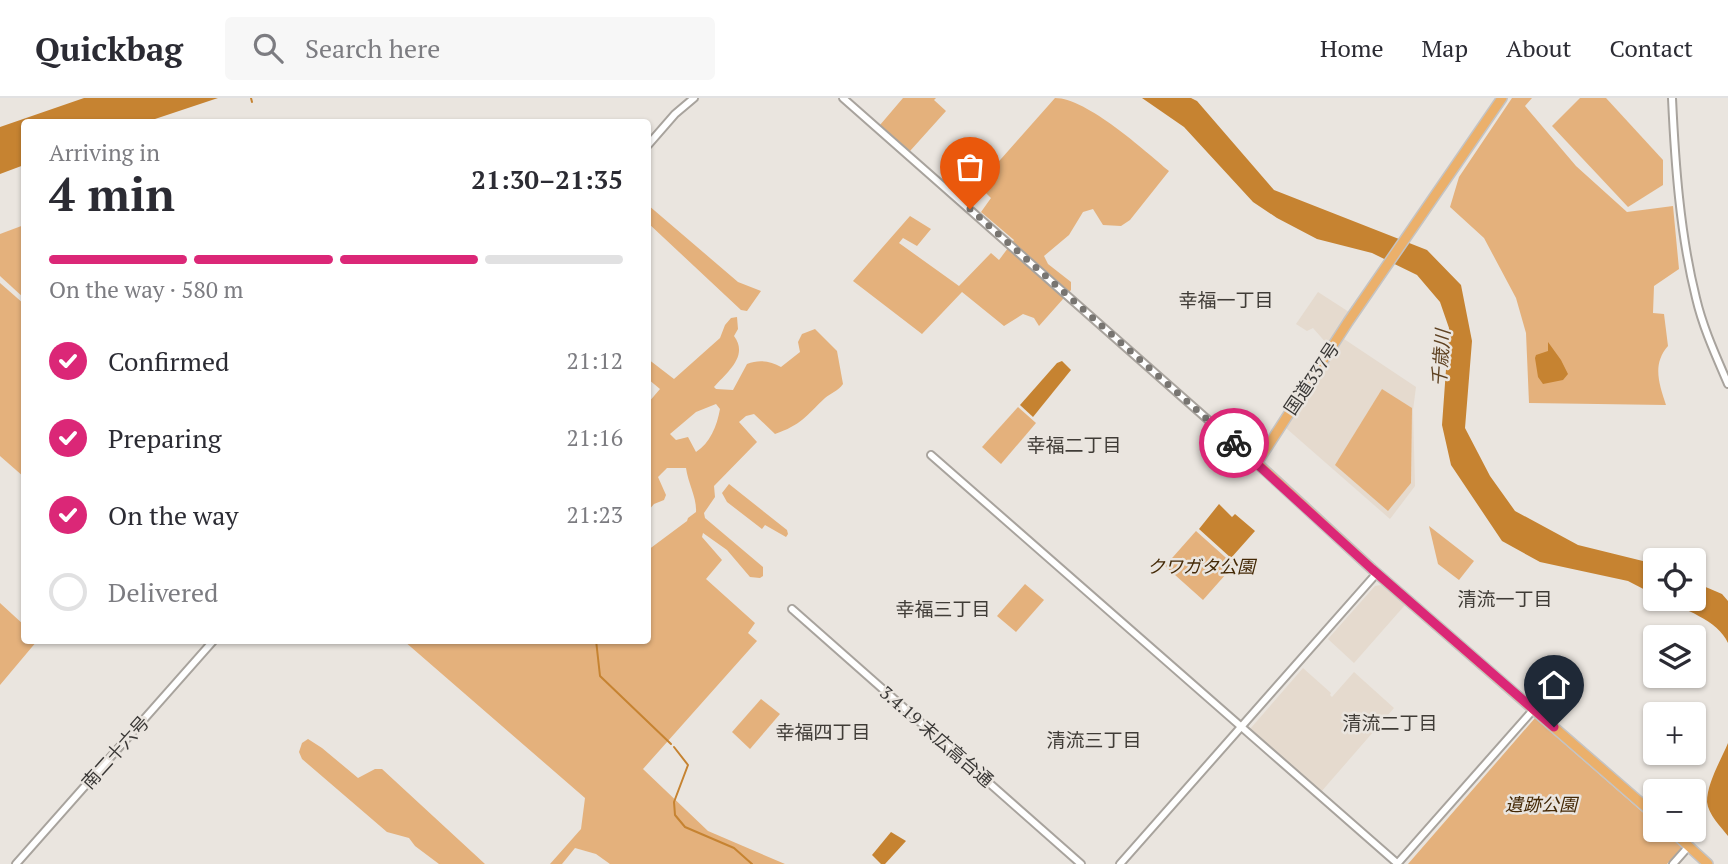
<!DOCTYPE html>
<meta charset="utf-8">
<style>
body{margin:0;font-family:"PT Serif","Noto Sans JP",serif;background:#f7f7f7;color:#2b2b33;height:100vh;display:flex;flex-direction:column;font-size:26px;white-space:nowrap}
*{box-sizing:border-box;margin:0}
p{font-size:23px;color:#7c7c81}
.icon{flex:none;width:38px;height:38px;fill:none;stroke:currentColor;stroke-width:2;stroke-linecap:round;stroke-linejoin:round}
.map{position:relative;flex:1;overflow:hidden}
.details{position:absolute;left:21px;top:21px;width:630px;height:525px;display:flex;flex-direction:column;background:#fff;border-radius:7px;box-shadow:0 2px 5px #0004}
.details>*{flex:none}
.buttons{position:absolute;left:1643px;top:450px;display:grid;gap:14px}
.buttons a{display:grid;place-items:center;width:63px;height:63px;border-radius:7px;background:#fff;box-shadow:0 2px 5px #0004;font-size:35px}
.pin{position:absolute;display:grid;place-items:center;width:60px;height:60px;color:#fff;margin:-72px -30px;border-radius:50% 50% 50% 0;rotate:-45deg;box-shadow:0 0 7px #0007}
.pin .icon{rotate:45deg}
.courier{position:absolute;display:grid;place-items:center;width:70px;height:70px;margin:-35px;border:5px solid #db2777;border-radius:50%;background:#fff;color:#222;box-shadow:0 2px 9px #0007}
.overview em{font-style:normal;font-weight:800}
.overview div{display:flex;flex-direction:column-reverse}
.overview{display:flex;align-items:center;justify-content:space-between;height:119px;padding:0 28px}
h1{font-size:46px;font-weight:800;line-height:52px}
.bar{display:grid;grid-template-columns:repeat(4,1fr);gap:10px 7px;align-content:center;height:84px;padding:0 28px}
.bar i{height:9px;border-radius:5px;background:#e1e1e2}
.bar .on{background:#db2777}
.bar p{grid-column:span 4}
ol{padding:0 28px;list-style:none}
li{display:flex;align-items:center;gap:21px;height:77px}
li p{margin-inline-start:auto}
li .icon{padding:7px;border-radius:50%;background:#db2777;color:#fff;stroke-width:4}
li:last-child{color:#7c7c81}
li i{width:38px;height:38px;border:4px solid #e1e1e2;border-radius:50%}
header{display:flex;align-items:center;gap:42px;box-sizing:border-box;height:98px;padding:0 35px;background:#fff;border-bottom:2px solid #e1e1e2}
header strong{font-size:33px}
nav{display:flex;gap:38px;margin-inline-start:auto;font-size:24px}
.search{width:490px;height:63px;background:#f7f7f7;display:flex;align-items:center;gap:18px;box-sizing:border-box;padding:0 24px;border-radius:7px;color:#7c7c81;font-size:26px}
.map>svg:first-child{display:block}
</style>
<header>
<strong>Quickbag</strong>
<div class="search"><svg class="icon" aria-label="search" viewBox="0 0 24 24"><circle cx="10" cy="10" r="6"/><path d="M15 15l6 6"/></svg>Search here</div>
<nav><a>Home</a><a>Map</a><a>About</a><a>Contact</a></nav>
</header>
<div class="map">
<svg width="1728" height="766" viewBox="0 0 1728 766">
<rect width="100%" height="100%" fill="#eae5df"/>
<g fill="#e5dace">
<polygon points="1318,194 1349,214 1328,247 1313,230 1307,233 1296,226"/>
<polygon points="1344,241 1416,289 1413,312 1415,388 1390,421 1286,330"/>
<polygon points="1381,487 1405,507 1354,565 1328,541 1375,488"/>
<polygon points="1303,570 1331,595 1330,597 1332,599 1354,574 1394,610 1321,694 1250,631"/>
</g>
<g fill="#e4b17c" fill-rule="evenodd">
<polygon points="903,0 936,0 934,2 946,13 910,53 880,27"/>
<path d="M1055 0C1087 0 1145 53 1169 73L1130 122 1121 128 1103 127 1093 111 1083 114 1069 137 1044 158 1048 166 1071 184V192L1039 228 1034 220 1023 216 1004 228 962 194 922 236 853 183 910 118 931 131 917 148 903 140 899 145 959 188 991 155 999 162 1014 142 981 114 991 100 978 87Z"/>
<path d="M1512 0H1532L1525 8 1576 68 1627 114 1673 108 1679 171 1654 188 1653 215 1664 216 1668 248C1652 266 1659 286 1666 307L1529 305 1526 235 1516 200 1484 140 1450 109 1459 79Z"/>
<polygon points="1580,0 1606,0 1663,62 1663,87 1628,109 1552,28"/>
<polygon points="648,107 738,184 761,193 747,213 741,212 648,125"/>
<polygon points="24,127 24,200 0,178 0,136"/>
<polygon points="0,185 24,206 24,379 0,358"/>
<path d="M737 219 738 231 734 238C749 258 727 274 714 289L716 291 733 292 747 266C759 261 771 263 781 269L800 254 798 244 802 236 815 231 837 253 843 286C838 293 831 295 825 300 806 318 801 327 775 336L754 316 746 318 739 324 757 344 714 388 715 399 704 415 705 420 763 469V478L760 480 750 479 727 452 703 435 702 439 722 462 706 481 755 525 748 535 757 543 643 671 708 733 785 766H610L596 756 575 750 562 766H550L581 731 585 700 404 543 648 542V452L687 423 688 420 696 414C697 400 688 385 686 370H667L658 379 666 397 664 402 654 406 648 413V305L660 291 648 281V261L674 281 720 240 725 227 731 220ZM716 306 720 311C717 328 710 345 696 354L688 339 676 342 670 336 696 314Z"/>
<polygon points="1382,291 1412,310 1411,385 1388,413 1335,367"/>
<polygon points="1018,309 1036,325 1001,366 982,349"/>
<polygon points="729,386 787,432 788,436 786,439 765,427 762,431 727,404 722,395"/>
<polygon points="1429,428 1474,463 1459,482 1438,466"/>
<polygon points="1196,433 1234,467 1203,502 1165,468"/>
<polygon points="1025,486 1044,502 1016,534 997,518"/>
<polygon points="0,505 24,527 24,542 37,543 0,587"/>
<polygon points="761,601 780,616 750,651 732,634"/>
<polygon points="1535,620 1655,725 1656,732 1662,732 1682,749 1667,766 1408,766"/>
<polygon points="308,641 322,650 358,680 375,671 382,671 485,766 439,766 415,748 409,740 387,734 302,661 299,654 302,645"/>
</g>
<g fill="#c68331">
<polygon points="84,0 218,0 146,24 24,24 24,67 0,76 0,29"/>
<polygon points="1142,0 1191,0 1197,3 1274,92 1427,152 1461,187 1472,243 1465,330 1490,378 1515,413 1578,447 1655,466 1655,497 1628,483 1540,464 1502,443 1451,367 1442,327 1449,230 1440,204 1417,177 1372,155 1317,141 1277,120 1253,104 1184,29"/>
<polygon points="1548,244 1561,262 1568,276 1563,282 1543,286 1538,279 1535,260 1536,257 1548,253"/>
<polygon points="1062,263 1071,272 1033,319 1020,307 1057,265"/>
<polygon points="1219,406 1232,419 1235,416 1255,433 1231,460 1199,431"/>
<path d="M1694 484 1722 496 1728 503V545C1718 522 1683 511 1662 501L1694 500Z"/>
<path d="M1728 645V738C1721 729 1708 716 1707 704 1707 685 1721 662 1728 645Z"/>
<polygon points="891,734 906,743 885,766 881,766 872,757"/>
</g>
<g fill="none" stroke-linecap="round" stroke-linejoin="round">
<g stroke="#c68331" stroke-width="2">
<polyline points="251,0 252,4"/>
<polyline points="596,542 600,578 671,646"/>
<polyline points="674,649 688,667 674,704 675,717 685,729 734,750 752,766"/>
</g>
<defs>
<g id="tertiary">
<polyline points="843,0 1257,365"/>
<path d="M1672 0C1675 65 1680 136 1696 200 1703 230 1716 258 1728 286"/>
<polyline points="648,47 675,16 694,0"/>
<polyline points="931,357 1398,766"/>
<polyline points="792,511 1081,766"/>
<polyline points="16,766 214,542"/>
<polyline points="1120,766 1377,475"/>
<polyline points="1397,766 1534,611"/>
<polyline points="1673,766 1689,748"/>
</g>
<g id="trunk">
<polyline points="1502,0 1348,224 1257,365 1372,471 1656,718"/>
<polyline points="1671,732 1708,766"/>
</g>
</defs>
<use href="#tertiary" stroke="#a8a39d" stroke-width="10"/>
<use href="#trunk" stroke="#c4c3c3" stroke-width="12"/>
<use href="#tertiary" stroke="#fff" stroke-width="6"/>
<use href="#trunk" stroke="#ebb06b" stroke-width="9"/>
</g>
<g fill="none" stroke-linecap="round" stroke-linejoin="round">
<polyline stroke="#787571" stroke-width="7" stroke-dasharray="0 12.6" points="970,111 1234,345"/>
<polyline stroke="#db2777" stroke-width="9" points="1234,345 1372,471 1554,629"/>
</g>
<g text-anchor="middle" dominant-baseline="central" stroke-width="5" stroke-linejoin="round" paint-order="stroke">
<g font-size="18" fill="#3a3836" stroke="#eae5df">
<text transform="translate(1311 280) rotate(-56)">国道337号</text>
<text transform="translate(937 638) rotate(41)">3.4.19 末広高台通</text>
<text transform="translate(115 654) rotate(-48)">南二十六号</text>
</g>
<g font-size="18" font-style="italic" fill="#442906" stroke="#eae5df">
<text x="1201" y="468">クワガタ公園</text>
<text x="1541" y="706">遺跡公園</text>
</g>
<g font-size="19" fill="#403c37" stroke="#eae5df">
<text x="1226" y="201">幸福一丁目</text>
<text x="1074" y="346">幸福二丁目</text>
<text x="1505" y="500">清流一丁目</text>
<text x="943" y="510">幸福三丁目</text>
<text x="1390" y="624">清流二丁目</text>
<text x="823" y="633">幸福四丁目</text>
<text x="1094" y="641">清流三丁目</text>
</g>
<g font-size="19" font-style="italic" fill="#5f4222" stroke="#eae5df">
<text transform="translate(1440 260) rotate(-86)">千歳川</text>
</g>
</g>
</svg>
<div class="buttons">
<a><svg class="icon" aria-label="locate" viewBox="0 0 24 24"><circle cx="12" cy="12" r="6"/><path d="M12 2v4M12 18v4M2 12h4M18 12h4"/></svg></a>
<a><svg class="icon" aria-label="layers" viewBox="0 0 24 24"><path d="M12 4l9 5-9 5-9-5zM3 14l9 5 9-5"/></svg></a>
<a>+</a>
<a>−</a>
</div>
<div class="pin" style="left:970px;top:111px;background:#ea580c"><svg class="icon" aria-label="bag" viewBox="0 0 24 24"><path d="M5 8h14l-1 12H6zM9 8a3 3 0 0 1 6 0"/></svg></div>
<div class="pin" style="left:1554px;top:629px;background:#1f2937"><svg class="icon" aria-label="home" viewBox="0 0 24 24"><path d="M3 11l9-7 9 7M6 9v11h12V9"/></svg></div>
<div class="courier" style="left:1234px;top:345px"><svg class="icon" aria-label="bike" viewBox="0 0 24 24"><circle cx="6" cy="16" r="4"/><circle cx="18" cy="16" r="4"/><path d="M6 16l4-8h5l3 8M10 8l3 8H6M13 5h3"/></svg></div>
<section class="details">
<div class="overview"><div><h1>4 min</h1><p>Arriving in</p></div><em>21:30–21:35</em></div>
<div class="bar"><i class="on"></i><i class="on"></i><i class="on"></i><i></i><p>On the way · 580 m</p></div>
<ol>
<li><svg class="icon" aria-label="check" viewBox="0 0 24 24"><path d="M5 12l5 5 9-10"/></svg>Confirmed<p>21:12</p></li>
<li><svg class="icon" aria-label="check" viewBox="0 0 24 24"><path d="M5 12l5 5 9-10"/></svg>Preparing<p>21:16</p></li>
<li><svg class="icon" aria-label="check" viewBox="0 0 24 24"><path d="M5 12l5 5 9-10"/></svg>On the way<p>21:23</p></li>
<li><i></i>Delivered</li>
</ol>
</section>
</div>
